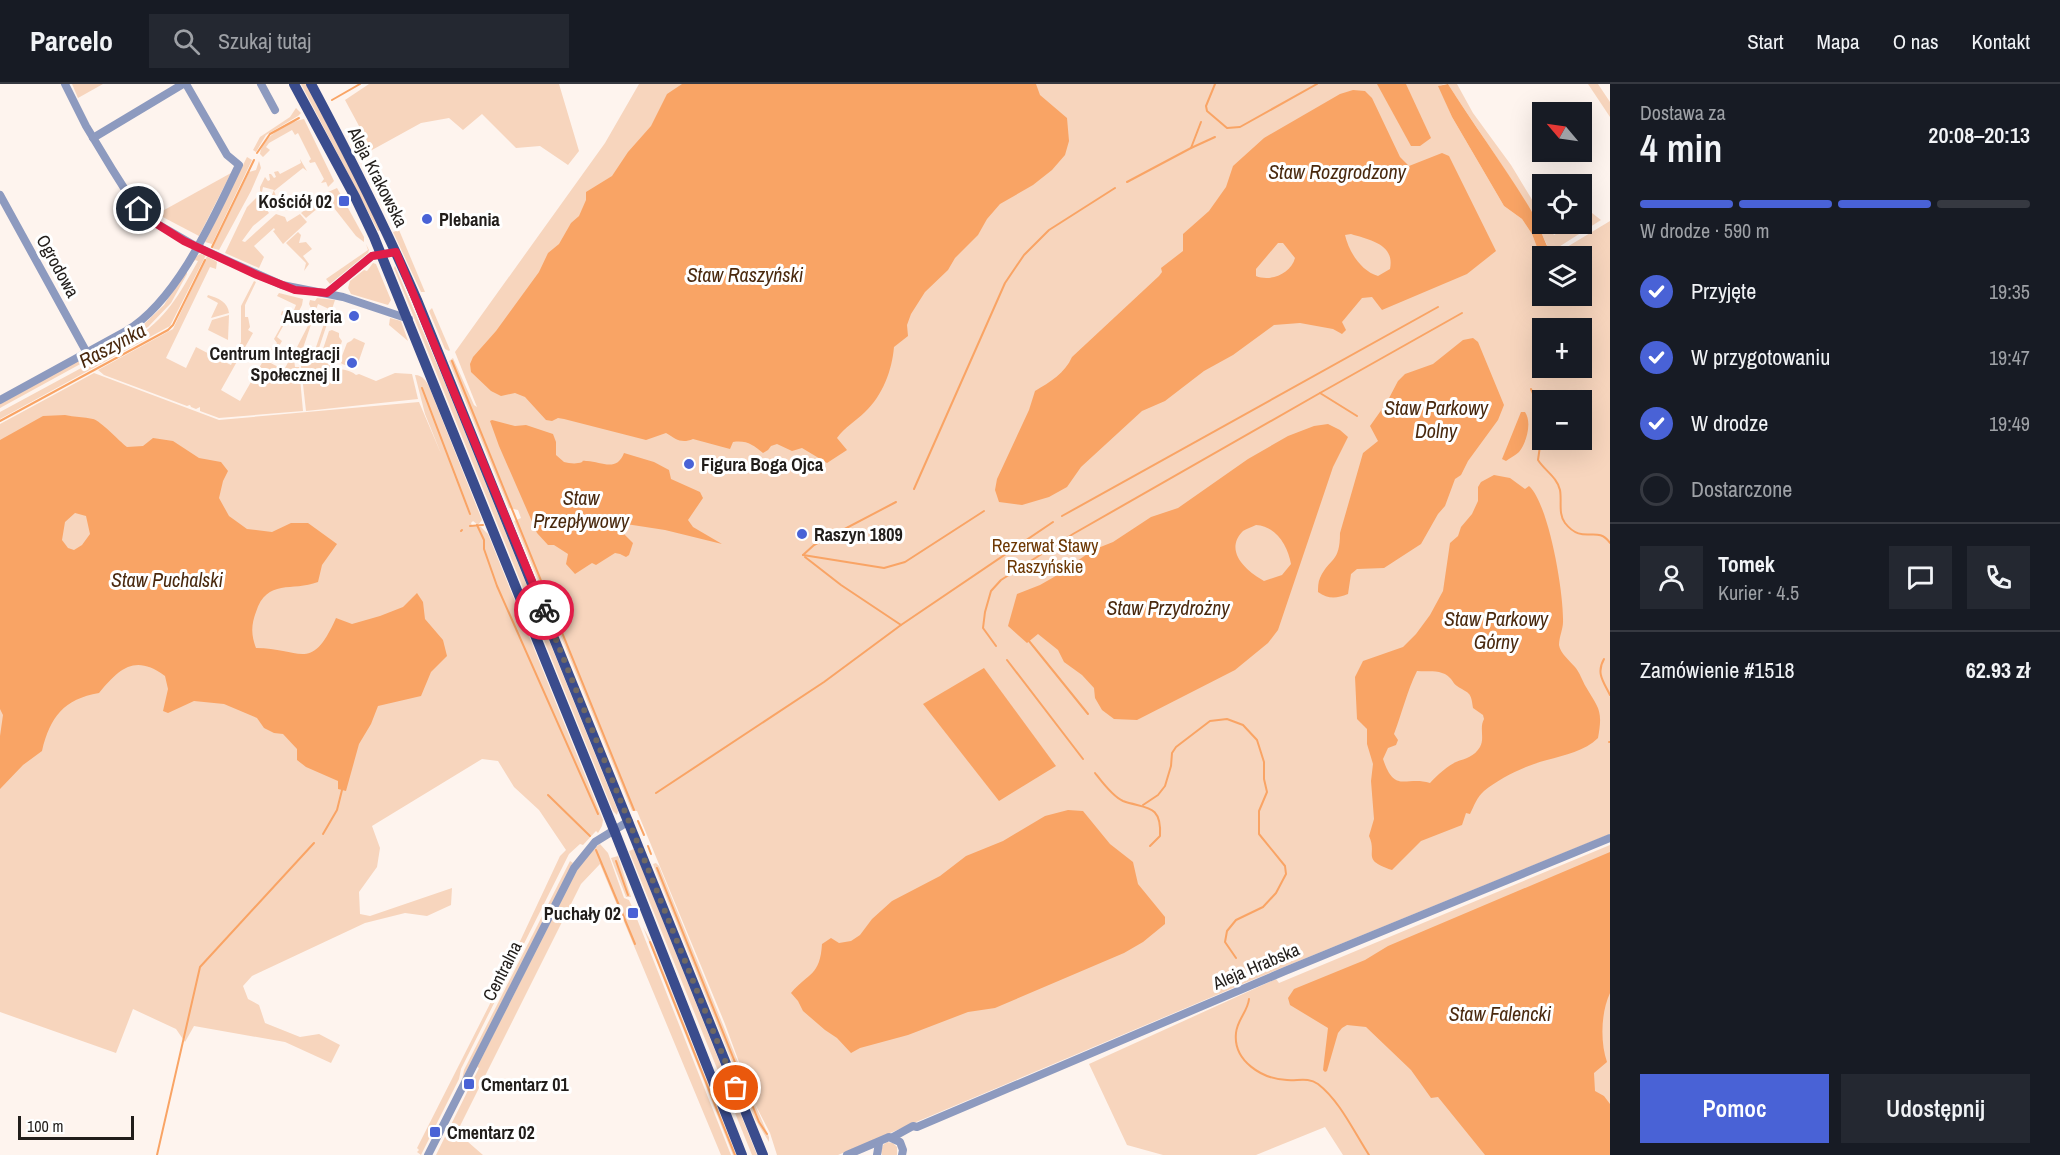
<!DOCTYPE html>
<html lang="pl">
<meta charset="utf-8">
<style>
body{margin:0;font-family:"Archivo Narrow",sans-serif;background:#242831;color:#f1f3f6;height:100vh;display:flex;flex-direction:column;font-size:22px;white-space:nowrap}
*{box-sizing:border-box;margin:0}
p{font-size:20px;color:#9ea1a6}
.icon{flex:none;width:33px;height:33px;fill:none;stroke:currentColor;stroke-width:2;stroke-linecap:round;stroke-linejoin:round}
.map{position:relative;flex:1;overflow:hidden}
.sheet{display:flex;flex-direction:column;background:#171b24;width:450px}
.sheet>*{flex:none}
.needle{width:39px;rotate:299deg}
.fabs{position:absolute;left:1532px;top:18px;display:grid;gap:12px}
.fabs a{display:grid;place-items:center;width:60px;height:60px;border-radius:0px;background:#171b24;box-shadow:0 6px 24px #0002;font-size:30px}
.scale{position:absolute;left:18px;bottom:15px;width:116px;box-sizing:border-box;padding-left:6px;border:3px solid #211d1a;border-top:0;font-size:16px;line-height:21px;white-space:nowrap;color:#211d1a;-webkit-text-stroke:4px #fff;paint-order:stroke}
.pin{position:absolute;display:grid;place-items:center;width:51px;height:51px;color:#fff;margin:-26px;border:3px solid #fff;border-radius:50%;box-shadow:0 2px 6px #0007}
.courier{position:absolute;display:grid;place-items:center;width:60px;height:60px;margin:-30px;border:4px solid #e11d48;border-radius:50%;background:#fff;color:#222;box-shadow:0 2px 8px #0007}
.head em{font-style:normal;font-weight:600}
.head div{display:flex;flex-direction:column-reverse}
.head{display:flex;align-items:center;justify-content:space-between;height:102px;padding:0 30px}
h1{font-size:39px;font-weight:600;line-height:45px}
.bar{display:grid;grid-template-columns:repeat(4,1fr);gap:9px 6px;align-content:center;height:72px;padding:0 30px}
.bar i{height:8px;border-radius:4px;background:#363941}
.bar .on{background:#4962d6}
.bar p{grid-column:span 4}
.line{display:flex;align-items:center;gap:15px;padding:0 30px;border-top:2px solid #363941}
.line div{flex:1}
.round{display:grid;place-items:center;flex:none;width:63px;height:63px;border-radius:0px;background:#242831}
ol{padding:0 30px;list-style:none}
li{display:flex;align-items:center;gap:18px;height:66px}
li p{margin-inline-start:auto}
li .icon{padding:6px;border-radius:50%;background:#4962d6;color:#fff;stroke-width:4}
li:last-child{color:#9ea1a6}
li i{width:33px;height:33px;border:3px solid #363941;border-radius:50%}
.cta{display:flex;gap:12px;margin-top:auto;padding:12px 30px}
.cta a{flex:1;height:69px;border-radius:0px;background:#4962d6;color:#fff;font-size:24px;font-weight:600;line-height:69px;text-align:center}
.cta a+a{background:#242831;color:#f1f3f6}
header{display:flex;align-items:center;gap:36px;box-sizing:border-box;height:84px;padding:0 30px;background:#171b24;border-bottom:2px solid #363941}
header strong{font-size:28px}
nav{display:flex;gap:33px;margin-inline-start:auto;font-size:21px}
.search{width:420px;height:54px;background:#242831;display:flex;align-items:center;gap:15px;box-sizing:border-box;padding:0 21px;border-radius:0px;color:#9ea1a6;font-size:22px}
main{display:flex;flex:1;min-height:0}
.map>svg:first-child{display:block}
</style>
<header>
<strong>Parcelo</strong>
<div class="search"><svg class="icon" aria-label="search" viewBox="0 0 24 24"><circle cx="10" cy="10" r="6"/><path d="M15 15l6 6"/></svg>Szukaj tutaj</div>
<nav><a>Start</a><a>Mapa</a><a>O nas</a><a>Kontakt</a></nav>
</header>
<main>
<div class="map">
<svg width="1610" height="1071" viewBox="0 0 1610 1071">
<rect width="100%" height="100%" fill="#fef4ee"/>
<g fill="#f7d5bd" fill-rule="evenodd">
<polygon points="72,0 103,0 78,14"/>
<polygon points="301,0 306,0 382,146 378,147"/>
<polygon points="369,0 559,0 579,67 568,81 540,62 516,64 482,30 463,46 449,34 421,39 372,66 345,16"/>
<path d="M639 0H1445L1439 2 1452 33 1504 122 1522 135 1532 150 1538 166 1547 161C1521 103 1482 54 1448 0H1457L1473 29 1511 81 1542 132V140H1547L1554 151 1573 140H1581V134L1592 129 1601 136 1540 175 1536 183 1542 180V212H1581V172H1552L1610 137V750L1245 899 838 1071H777L770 1049 754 1018 769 1053V1058L755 1035 653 780 656 779 659 782 750 1008 725 940 637 727H632L514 437 521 434 518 426 509 424 449 277 453 274 474 321 477 323 455 268 605 59ZM1542 244H1581V284H1542ZM1542 316H1581V356H1542Z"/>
<polygon points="1588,0 1598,0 1610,18 1610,33"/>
<polygon points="296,24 301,29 298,32 266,51 256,68 253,66 260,53 290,33"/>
<path d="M304 35 334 97 328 103 326 98 321 99 324 95 315 78 310 79 309 77 311 75 298 49 295 51 292 46 269 59 266 63 270 66 263 73 260 70C262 53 287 38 304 35Z"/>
<polygon points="247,73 252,76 212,160 205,158"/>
<polygon points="300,75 307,87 303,84 274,107 276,112 272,111 274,106 263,103 262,108 260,107 260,103 265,93 268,97 270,96 269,90 271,90 274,94 276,93 274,88 278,87 280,90 301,79"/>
<polygon points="259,77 261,84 251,107 219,166 212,164 249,88 256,86"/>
<polygon points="231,89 199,152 157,130"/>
<polygon points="337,104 364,153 364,158 356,152 327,115 326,109"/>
<polygon points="257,113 269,129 253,142 242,157 245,158 276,130 285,133 287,138 300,130 307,138 283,160 273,147 275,146 274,144 254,162 264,173 259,184 225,169 247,123"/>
<polygon points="320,114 324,119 306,134 301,129"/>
<polygon points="399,146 425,208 421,208 393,148"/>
<polygon points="298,148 301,151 299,159 306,158 312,165 303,172 309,180 304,187 306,179 286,159"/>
<polygon points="366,160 369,166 368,169 330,200 326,195 368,166"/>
<path d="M200 170 206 171 170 242 0 335V328L133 256C166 235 179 211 198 177L195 176 190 182 195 173Z"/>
<polygon points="207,172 217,178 216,185 210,183 166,274 186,284 196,263 217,274 216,277 223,277 231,281 241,258 241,222 254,197 256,198 245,221 245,233 248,233 250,243 248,246 253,249 221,306 240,317 270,265 274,265 277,259 274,255 283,239 280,237 282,233 293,236 292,238 287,235 277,253 282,257 274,271 269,268 265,276 284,286 293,269 298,275 294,275 295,283 299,283 303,327 219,334 200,327 200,323 196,325 191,323 190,321 187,322 104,291 98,286 173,245"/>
<polygon points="373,179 376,180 391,216 388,221 351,210 348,204 350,197 364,186 367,187"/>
<polygon points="395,182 445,299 618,727 617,731 613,727 394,184"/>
<polygon points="187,184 187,190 171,219 148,243 0,324 0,320 143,241 164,221"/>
<polygon points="279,209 303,215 302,221 295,235 281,231 282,227 292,231 296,221 277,212"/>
<path d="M208 211C218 214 228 218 229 229L211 234 218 219 207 213Z"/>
<path d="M317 214 335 216 317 270 315 272 297 267 296 265 314 230 309 220 310 216 315 217ZM318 220 329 225 314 269 303 264Z"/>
<polygon points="432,224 450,266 449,267 445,265 429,227"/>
<polygon points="229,231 228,256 208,246 212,236"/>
<polygon points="390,234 401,237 408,257 389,241"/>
<polygon points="332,246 339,249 339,253 342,257 336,276 333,278 322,274 321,271 329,247"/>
<polygon points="354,254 365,259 357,282 354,284 342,280 340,277 347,259 351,257"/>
<path d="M302 271 332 281 334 284C342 286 349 285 356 291L359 290 376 297 395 289 412 290 418 315 306 327 300 274Z"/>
<path d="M94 289 219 336 419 318 442 372 425 330 415 291C423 291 427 298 430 305L482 436 478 441 473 437 471 439 472 442 481 443 488 450 603 736 602 742 598 749 596 747 583 761 580 760 569 770 461 985 459 995 421 1071 417 1068 419 1066 417 1064 501 898 560 772 566 766 539 726 514 703 498 677 482 675 372 742 380 764 377 783 359 808 360 830 370 832 452 804 451 821 427 832 405 829 365 839 252 892 243 902 248 915 259 921 265 939 300 953 319 950 340 961 331 979 285 958 194 942 185 958 176 945 133 925 116 969 0 928V340Z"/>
<polygon points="600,760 608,769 624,814 629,816 634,827 631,828 632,831 635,830 731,1071 721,1071 600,780 581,800 458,1046 460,1051 483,1071 436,1071 479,984 477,983 578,784 593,765"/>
<polygon points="1610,761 1610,1071 1343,1071 1325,1043 1256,1071 1163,1071 1127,1061 1089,980 1276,895 1279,899"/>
<polygon points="634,765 757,1071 752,1071 629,767"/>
<polygon points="618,772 631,813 626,813 611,774"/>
<polygon points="570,777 573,779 462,996 464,986"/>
<polygon points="643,843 654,863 736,1071 733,1071"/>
<polygon points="887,1058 893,1059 897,1063 897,1071 882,1071 881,1067 883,1061"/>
</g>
<g fill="#f9a465" fill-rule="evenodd">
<path d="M682 0H1036L1040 11 1067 34 1069 57 1065 71 1052 86 1033 101 1000 120 987 135 978 151 955 174 948 186 925 208 911 230 907 241 908 252 894 263C892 286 883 311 865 328 856 337 845 343 837 354L847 366 827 379 802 364 792 367 777 360 771 362 768 366 763 369C753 361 747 356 733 358L730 365 693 355C681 360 676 355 666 349L646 356 564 335 558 334 552 337 546 336 525 313 515 309 501 312 491 307 471 288 470 280 473 273 496 247 539 188 548 169 559 160 571 139 579 132 586 116V108L612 92 628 68 651 42 667 10Z"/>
<polygon points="1377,0 1406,0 1431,54 1420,62 1411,62"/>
<path d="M1448 0C1475 43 1506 84 1532 128 1538 139 1542 151 1547 162L1538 166 1532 150 1522 135 1504 122 1452 33 1438 2Z"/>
<path d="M1353 6 1365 7 1372 14 1400 73 1409 82 1442 69 1449 72 1496 167 1467 190 1382 226 1372 213 1362 214 1342 238 1346 246 1342 250 1333 245 1300 239 1274 241 1233 271 1204 287 1165 317 1142 327 1081 383 1067 403 1049 413 1022 421 999 418 995 406 997 395 1029 326 1035 307C1050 298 1065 289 1072 273L1159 192 1162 188 1161 184 1183 167V150L1209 127 1226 103 1233 82 1264 54 1340 10ZM1351 150C1370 156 1395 160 1390 185L1378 192C1361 187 1349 168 1345 151ZM1278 159H1283L1295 174C1291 190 1270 198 1256 192V185Z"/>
<path d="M1473 254 1478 258 1504 321 1498 336 1468 377 1461 391 1455 395 1445 422 1438 430 1421 460 1384 484 1357 485 1351 490 1348 510C1336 515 1328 515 1318 508 1318 504 1318 498 1320 494 1330 473 1340 479 1340 449L1363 369 1378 357 1370 342 1387 318 1398 297 1405 290 1433 280 1463 256Z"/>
<path d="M1521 328H1525C1532 338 1527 358 1519 368 1516 371 1510 374 1506 377L1502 375Z"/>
<path d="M65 331C74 333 84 333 93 335 101 337 119 357 127 363L143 362 153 354 173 357 199 374 221 378 228 387 223 397 219 414 229 432 247 445 272 448 291 439H308L337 460 322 481 318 498C292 508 267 494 256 528 251 541 251 551 256 564 301 564 311 590 336 534L352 540 380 532 403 523 417 509 423 518 425 535 443 556 447 572 431 588 421 612 378 622 371 640 359 660 346 707 338 705V697L306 683 297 676V665L283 650 274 649 264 644 257 634 224 620 194 617 168 629 163 627 168 605 165 592C135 570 120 584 99 609 64 615 50 633 42 667L23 681 0 705V652L3 631 0 625V356L43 332ZM75 429 86 432 90 450 82 461 74 466 68 464 62 456 65 438Z"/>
<path d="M492 336 515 342 526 341 553 350 556 358V371L564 378C568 379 574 380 578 379 587 378 578 376 587 377 602 378 617 388 624 369L654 378 669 386 671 395 700 408 703 414 688 436 693 443 722 460 665 446 626 440 622 443 623 449 633 459 629 471 626 473 620 470 615 469 596 481 592 479 575 490 566 480 568 470 554 461H548L537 449 499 362 490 337Z"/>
<path d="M1328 340 1340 346 1348 353 1333 383 1278 546 1268 559 1235 586 1137 636 1114 635 1102 626 1095 614 1094 604 1082 591 1064 578 1058 566 1038 550 1027 559 1008 542 1017 510 1040 501 1054 493 1093 466 1113 458 1151 433 1178 424 1248 375 1288 352 1314 342ZM1256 441C1276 442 1288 462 1291 480L1282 491 1264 497C1247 488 1223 467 1243 447 1246 445 1252 443 1256 441Z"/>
<path d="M1494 391 1510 394 1525 405 1529 402C1549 420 1564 510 1563 538 1563 545 1559 553 1559 561 1560 569 1570 577 1575 583 1580 589 1582 596 1586 603 1599 625 1603 626 1598 654 1585 667 1565 671 1547 676 1527 681 1501 693 1484 707 1477 713 1474 722 1470 730L1466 729 1462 741 1421 757 1392 786C1360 775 1378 771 1369 752L1374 735 1371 697 1373 680 1367 660V645L1357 635 1355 593 1363 577 1403 563 1416 550 1430 531 1443 507 1450 459 1458 452 1461 443 1472 430 1478 417V403L1481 398ZM1417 587C1428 588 1442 585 1450 594 1453 597 1453 599 1457 602 1469 610 1471 607 1473 624L1483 631 1484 635C1479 644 1485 654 1480 663 1474 673 1466 674 1456 678 1449 681 1436 692 1430 699 1406 691 1395 711 1383 675L1388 664 1396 661 1398 656 1394 650C1402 629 1407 607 1417 587Z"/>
<polygon points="984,584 1056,682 999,717 923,620"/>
<path d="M1068 726 1083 727 1110 760 1133 778 1138 800 1165 833V840L1143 858 1124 869 995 924 968 928 908 951 860 964 851 969 837 954 825 946 803 927 798 917 791 909C809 888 820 892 822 860L831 854 839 859 851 857 860 851 872 835 892 817 940 792 966 772 1003 757 1045 732Z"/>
<path d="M1610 768V909C1601 928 1600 958 1607 978L1594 989 1595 1007 1604 1012 1610 1020V1071H1485L1438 1013 1431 1014 1411 986 1366 943 1347 941 1342 944 1338 949 1327 987 1325 988 1323 986 1328 944 1290 921 1288 914 1294 905 1365 876 1388 862Z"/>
</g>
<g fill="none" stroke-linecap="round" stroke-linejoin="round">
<g stroke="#f9a465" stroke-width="2">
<polyline points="1215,0 1206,22 1207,27 1227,44 1240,43 1317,0"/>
<polyline points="332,16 360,0"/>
<polyline points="1191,64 1215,53"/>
<polyline points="257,69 270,50 299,34"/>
<polyline points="1127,98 1191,64 1201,38"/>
<polyline points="212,163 254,76"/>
<polyline points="452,277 634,726"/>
<polyline points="422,304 470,430"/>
<polyline points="1531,305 1542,330"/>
<polyline points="1357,332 1320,309 1462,229"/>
<polyline points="0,337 168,246 173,241 205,176"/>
<path d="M1544 356 1540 362 1538 376C1545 387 1557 393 1560 406 1562 417 1558 430 1565 439 1583 462 1597 440 1610 459"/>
<polyline points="914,405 1005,199 1024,171 1049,146 1115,104"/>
<polyline points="1062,432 1438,223"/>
<polyline points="477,441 484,456 484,465 497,502 598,730"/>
<polyline points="470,442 483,441"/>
<polyline points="461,447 462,446"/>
<polyline points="803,471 884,484 905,478 984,427"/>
<polyline points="803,471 814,461 896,418"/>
<polyline points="805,473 841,501 901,541"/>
<polyline points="1029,557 1088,630"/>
<polyline points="996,562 983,544 985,528 991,507 1001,496 1073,450 1320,309"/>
<path d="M1604 575C1596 589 1603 597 1610 611"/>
<polyline points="1007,576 1083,675"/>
<polyline points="1609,658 1610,658"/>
<path d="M1095 689C1102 698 1113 713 1123 717 1145 725 1162 719 1160 752L1150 762"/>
<polyline points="656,709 824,598 901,541 1053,438"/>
<polyline points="548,711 590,752"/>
<polyline points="1143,721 1158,711 1165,702 1171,682 1172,669 1176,663 1210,637 1227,635 1243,641 1257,656 1264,678 1264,695 1267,708 1259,727 1259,750 1285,782 1286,790 1276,809 1263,823 1236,836 1227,847 1225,858 1236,874"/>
<polyline points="638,737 644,751"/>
<polyline points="323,750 337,726 342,706"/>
<polyline points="648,762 651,770"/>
<polyline points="596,766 635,860"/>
<polyline points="616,777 628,811"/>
<polyline points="657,784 759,1038 767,1050"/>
<polyline points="650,858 735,1071"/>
<path d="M1249 915C1248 927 1237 936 1236 949 1233 977 1262 995 1287 996 1298 997 1308 993 1318 1000 1340 1017 1354 1048 1369 1071"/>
<polyline points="157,1071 200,883 314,759"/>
</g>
<g stroke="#8d9abf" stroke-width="8">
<polyline points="65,0 86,42 112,85 131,115 152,137 197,163 282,201 343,213 409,235"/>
<polyline points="261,0 275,26"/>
<polyline points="93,54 183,0"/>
<polyline points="0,111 87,269"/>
<polyline points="327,209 372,172 396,168"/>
<path d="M0 316 126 247C177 217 214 133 239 81L227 71 186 0"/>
<polyline points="893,1053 913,1042 917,1043 1285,887 1610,754"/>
<polyline points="428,1071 574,784 595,758 629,737"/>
<polyline points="847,1071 889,1053 900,1058 903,1066 902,1071"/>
<polyline points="877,1071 879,1059"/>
</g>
<g stroke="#3a4c8d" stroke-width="10">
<polyline points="294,0 355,113 374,153 614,746 742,1071"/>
<path d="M311 0C349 71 385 142 417 216L763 1071"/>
</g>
</g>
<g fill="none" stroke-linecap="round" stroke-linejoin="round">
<polyline stroke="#6e6864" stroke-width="6" stroke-dasharray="0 10.8" points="544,526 736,1004"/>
<polyline stroke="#e11d48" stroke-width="8" points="139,125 149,135 184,157 257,191 295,206 327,209 372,172 396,168 544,526"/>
</g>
<g fill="#4962d6" stroke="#fff" stroke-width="2">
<rect x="338" y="111" width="12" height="12" rx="3"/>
<circle cx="427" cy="135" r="6"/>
<circle cx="354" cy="232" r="6"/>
<circle cx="352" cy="279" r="6"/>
<circle cx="689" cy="380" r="6"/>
<circle cx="802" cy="450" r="6"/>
<rect x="627" y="823" width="12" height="12" rx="3"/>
<rect x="463" y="994" width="12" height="12" rx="3"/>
<rect x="429" y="1042" width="12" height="12" rx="3"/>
</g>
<g text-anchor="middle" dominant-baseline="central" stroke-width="6" stroke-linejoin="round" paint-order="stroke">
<g font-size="18" fill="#211d1a" stroke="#fff">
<text transform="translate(378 93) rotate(63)">Aleja Krakowska</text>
<text transform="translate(58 182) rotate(61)">Ogrodowa</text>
<text transform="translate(1256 882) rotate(-23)">Aleja Hrabska</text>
<text transform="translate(502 887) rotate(-63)">Centralna</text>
</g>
<g font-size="18" font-weight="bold" fill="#211d1a" stroke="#fff" text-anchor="start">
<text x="332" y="117" text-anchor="end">Kościół 02</text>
<text x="439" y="135">Plebania</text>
<text x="342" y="232" text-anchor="end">Austeria</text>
<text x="340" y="269" text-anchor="end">Centrum Integracji<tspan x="340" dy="21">Społecznej II</tspan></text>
<text x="701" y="380">Figura Boga Ojca</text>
<text x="814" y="450">Raszyn 1809</text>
<text x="621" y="829" text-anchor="end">Puchały 02</text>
<text x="481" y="1000">Cmentarz 01</text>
<text x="447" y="1048">Cmentarz 02</text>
</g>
<g font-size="18" fill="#6d3804" stroke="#fff">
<text x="1045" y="461">Rezerwat Stawy<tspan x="1045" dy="21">Raszyńskie</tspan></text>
</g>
<g font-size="20" font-style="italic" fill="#4a290e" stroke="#fff">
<text x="1337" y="87">Staw Rozgrodzony</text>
<text x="745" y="190">Staw Raszyński</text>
<text transform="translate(112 261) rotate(-28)">Raszynka</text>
<text x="1436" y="323">Staw Parkowy<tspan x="1436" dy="23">Dolny</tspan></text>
<text x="581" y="413">Staw<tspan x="581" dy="23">Przepływowy</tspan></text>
<text x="167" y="495">Staw Puchalski</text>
<text x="1168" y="523">Staw Przydrożny</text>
<text x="1496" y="534">Staw Parkowy<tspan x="1496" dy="23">Górny</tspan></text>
<text x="1500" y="929">Staw Falencki</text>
</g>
</g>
</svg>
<div class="fabs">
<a><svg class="needle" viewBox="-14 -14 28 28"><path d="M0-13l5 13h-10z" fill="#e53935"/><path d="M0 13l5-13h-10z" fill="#9ea1a6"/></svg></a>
<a><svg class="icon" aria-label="locate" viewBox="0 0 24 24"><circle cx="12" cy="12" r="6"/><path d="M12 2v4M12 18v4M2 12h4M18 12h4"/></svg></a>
<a><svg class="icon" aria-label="layers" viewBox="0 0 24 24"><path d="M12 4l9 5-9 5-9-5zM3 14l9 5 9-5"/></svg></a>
<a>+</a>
<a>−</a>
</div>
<div class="scale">100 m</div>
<div class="pin" style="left:736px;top:1004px;background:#ea580c"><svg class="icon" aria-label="bag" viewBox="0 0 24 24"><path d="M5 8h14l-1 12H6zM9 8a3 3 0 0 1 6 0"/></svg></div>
<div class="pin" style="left:139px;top:125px;background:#1f2937"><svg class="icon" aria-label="home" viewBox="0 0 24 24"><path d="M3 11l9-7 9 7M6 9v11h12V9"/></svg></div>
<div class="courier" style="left:544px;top:526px"><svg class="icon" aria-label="bike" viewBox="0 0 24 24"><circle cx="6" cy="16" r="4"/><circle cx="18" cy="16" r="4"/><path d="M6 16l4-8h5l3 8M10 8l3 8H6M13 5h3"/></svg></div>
</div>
<section class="sheet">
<div class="head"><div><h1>4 min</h1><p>Dostawa za</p></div><em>20:08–20:13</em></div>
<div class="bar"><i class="on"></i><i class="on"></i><i class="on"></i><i></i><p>W drodze · 590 m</p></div>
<ol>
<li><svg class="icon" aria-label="check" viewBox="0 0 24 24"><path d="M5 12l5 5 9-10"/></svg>Przyjęte<p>19:35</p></li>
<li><svg class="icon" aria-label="check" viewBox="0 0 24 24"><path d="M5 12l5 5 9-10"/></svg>W przygotowaniu<p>19:47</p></li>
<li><svg class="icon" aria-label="check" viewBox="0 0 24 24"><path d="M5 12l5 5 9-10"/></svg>W drodze<p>19:49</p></li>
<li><i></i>Dostarczone</li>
</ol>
<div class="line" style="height:108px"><a class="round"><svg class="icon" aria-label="person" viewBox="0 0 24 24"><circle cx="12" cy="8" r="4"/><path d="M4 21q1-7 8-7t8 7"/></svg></a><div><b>Tomek</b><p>Kurier · 4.5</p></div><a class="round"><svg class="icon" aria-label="chat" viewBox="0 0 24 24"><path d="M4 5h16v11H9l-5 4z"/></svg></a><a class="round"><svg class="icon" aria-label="phone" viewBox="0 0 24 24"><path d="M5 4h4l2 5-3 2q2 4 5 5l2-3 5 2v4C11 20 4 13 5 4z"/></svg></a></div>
<div class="line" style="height:78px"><div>Zamówienie #1518</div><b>62.93 zł</b></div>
<div class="cta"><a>Pomoc</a><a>Udostępnij</a></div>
</section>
</main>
